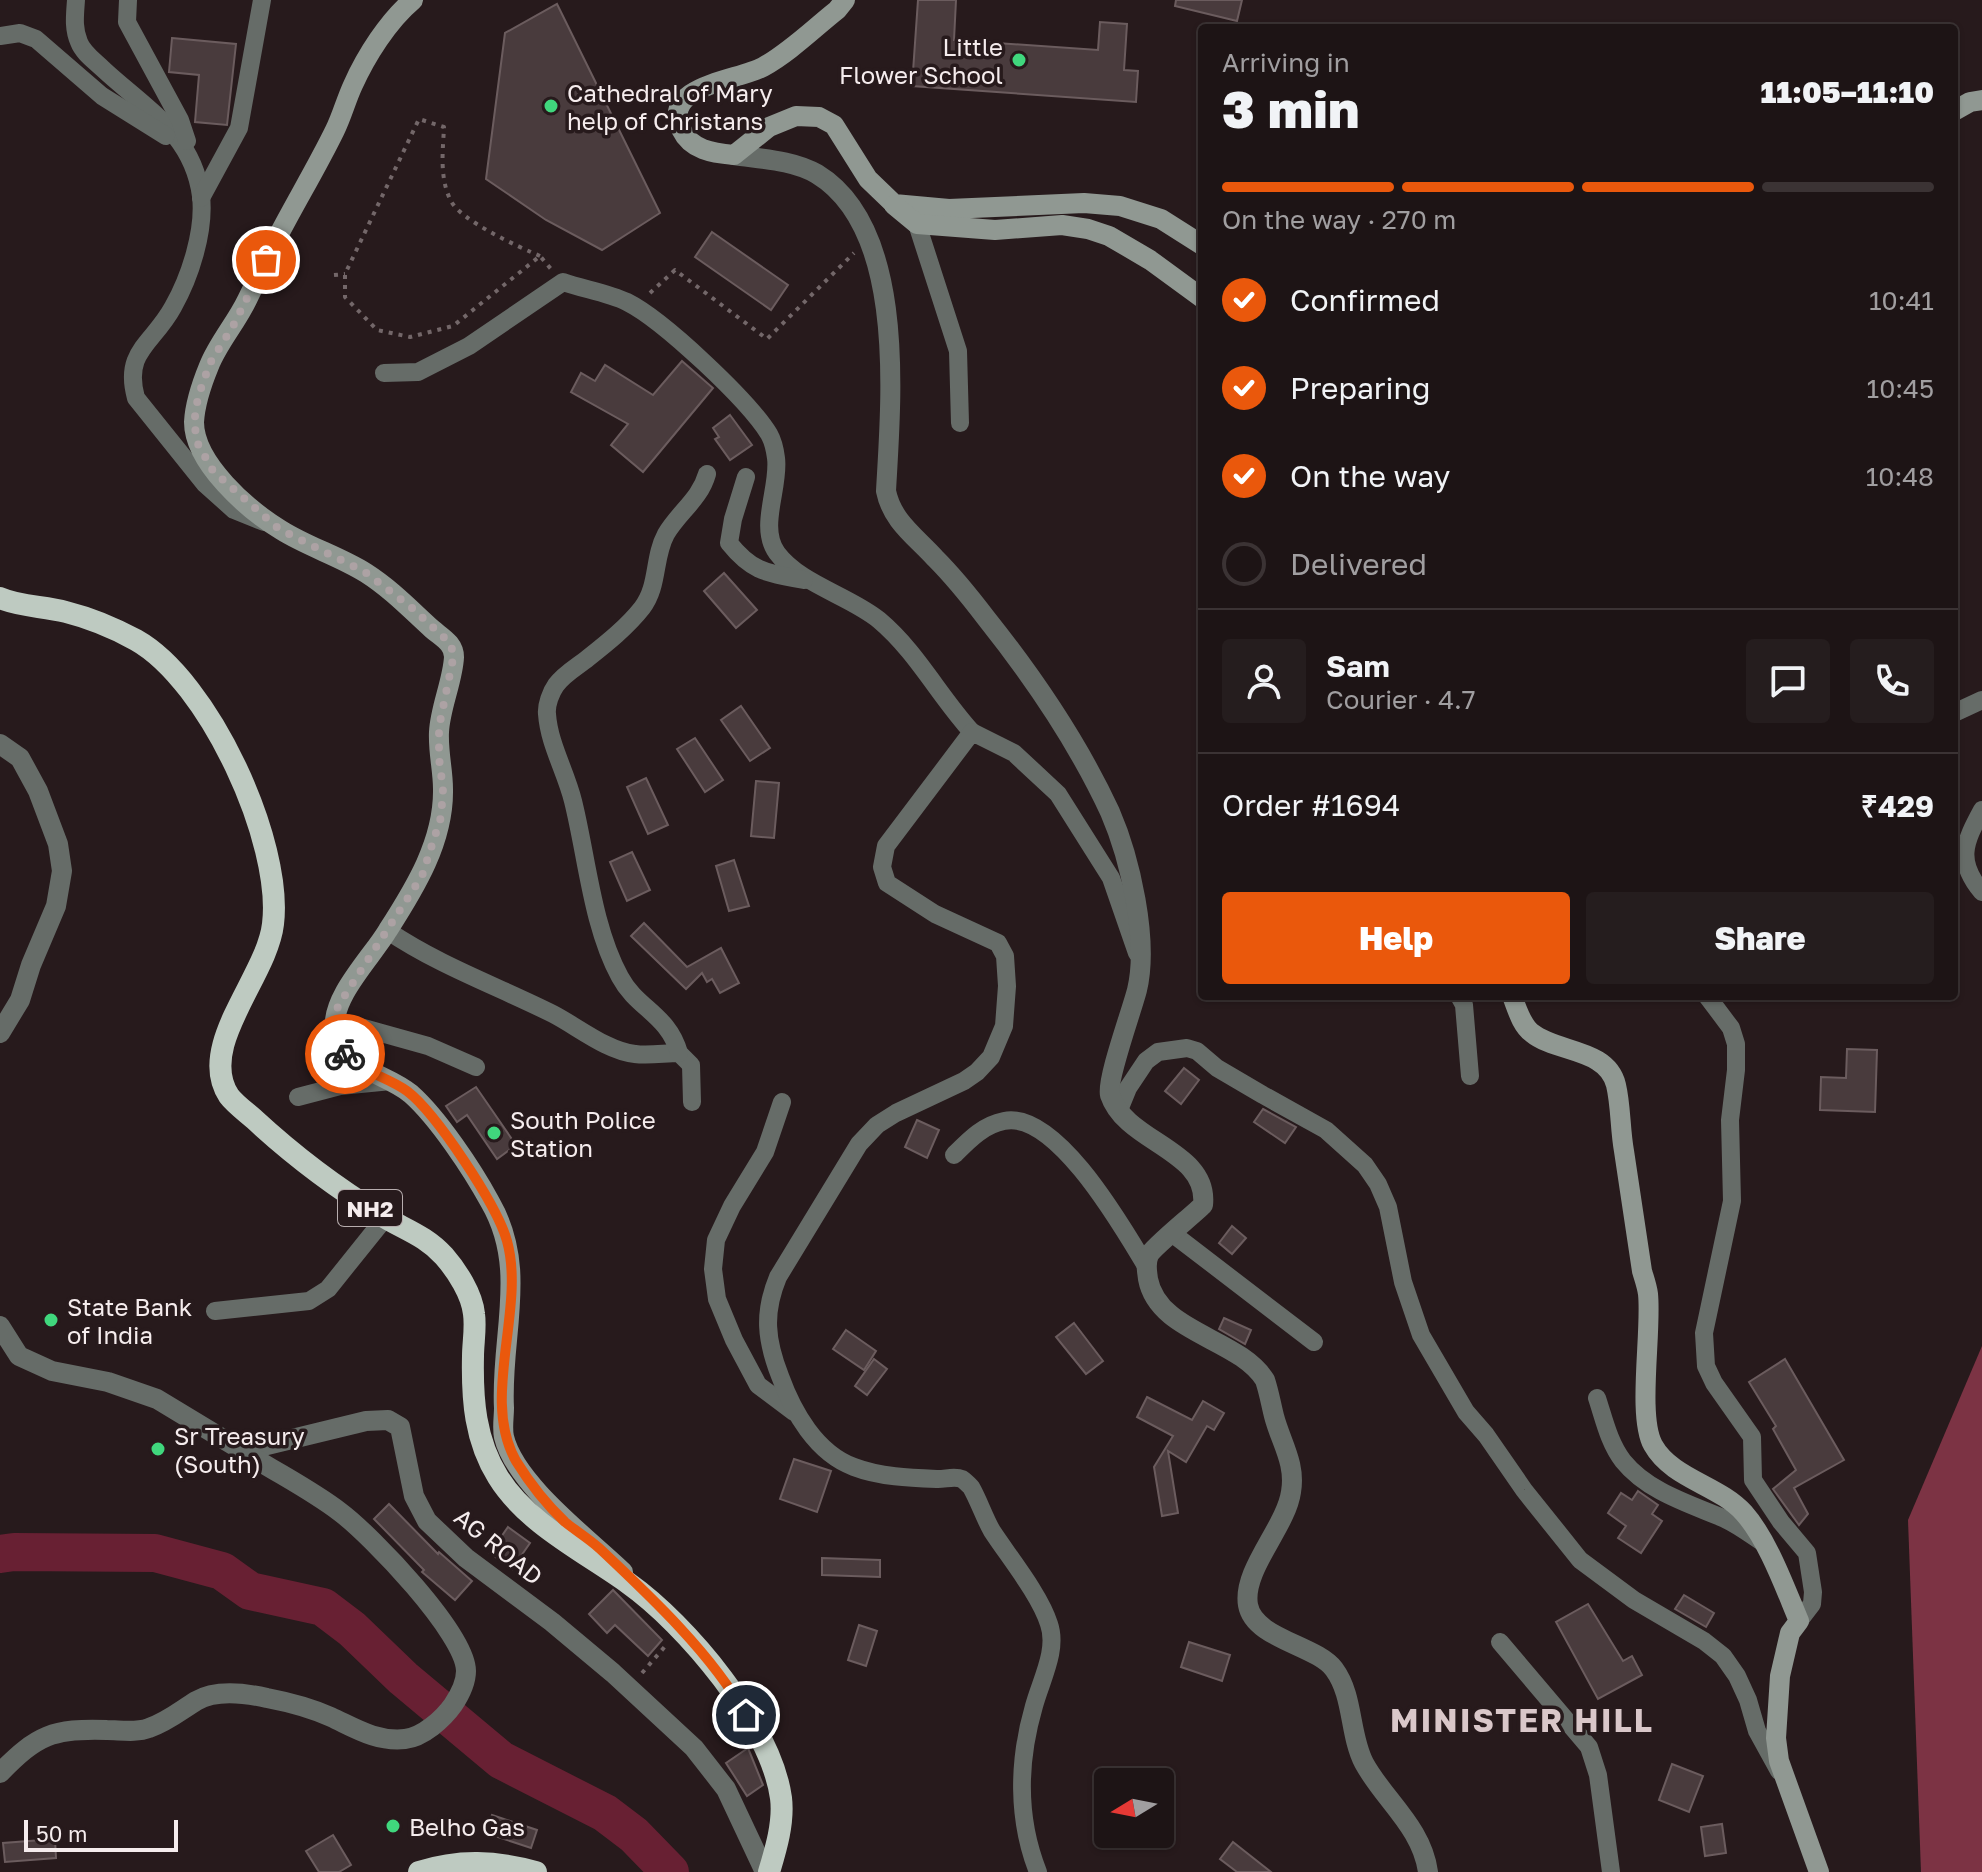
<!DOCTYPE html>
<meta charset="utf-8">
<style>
body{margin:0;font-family:"Golos Text",sans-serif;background:#251d1e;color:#f1f3f6;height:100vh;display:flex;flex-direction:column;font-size:30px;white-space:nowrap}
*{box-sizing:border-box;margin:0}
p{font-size:26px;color:#a09ea0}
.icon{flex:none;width:44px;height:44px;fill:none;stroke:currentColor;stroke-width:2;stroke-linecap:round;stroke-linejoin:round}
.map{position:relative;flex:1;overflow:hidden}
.drawer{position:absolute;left:1198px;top:24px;width:760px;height:976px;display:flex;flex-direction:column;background:#1d1415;border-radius:8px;box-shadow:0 2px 6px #0004,0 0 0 2px #3b3334}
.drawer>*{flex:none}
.needle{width:52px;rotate:260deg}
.fabs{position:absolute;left:1094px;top:1768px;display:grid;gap:16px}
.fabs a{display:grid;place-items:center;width:80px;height:80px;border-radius:8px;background:#1d1415;box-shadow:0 2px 6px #0004,0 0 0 2px #3b3334;font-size:40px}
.scale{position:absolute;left:24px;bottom:20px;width:154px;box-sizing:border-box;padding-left:8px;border:4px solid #f5eced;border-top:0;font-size:22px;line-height:28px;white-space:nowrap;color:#f5eced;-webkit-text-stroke:6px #271a1c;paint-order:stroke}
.pin{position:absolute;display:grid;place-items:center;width:68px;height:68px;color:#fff;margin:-34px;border:4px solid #fff;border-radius:50%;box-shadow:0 2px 8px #0007}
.courier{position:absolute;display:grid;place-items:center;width:80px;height:80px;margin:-40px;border:6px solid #ea580c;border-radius:50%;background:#fff;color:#222;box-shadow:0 2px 10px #0007}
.overview em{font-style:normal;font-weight:800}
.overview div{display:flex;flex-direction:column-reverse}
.overview{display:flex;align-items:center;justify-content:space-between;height:136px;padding:0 24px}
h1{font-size:52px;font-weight:800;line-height:60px}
.bar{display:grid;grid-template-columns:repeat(4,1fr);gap:12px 8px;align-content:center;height:96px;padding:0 24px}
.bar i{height:10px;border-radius:6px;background:#3b3334}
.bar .on{background:#ea580c}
.bar p{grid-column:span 4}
.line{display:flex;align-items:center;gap:20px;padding:0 24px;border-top:2px solid #3b3334}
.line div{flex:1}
.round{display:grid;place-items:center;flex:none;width:84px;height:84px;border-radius:8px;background:#251d1e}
ol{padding:0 24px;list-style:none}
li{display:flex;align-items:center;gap:24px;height:88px}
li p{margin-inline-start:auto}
li .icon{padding:8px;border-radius:50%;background:#ea580c;color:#fff;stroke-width:4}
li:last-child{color:#a09ea0}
li i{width:44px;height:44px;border:4px solid #3b3334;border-radius:50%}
.action{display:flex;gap:16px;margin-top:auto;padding:16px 24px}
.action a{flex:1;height:92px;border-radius:8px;background:#ea580c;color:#fff;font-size:32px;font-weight:800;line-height:92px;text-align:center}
.action a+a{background:#251d1e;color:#f1f3f6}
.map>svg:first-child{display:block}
</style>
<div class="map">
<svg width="1982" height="1872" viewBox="0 0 1982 1872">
<rect width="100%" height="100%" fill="#271a1c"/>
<polygon fill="#7c3344" points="1982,1346 1982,1872 1921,1872 1908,1520"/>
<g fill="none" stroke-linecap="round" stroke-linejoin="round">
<polyline stroke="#682033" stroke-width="38" points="0,1554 14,1552 155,1553 222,1571 250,1591 323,1607 352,1629 403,1678 501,1760 605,1813 634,1835 670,1872"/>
</g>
<g fill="#493b3d" stroke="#6b5c5e" stroke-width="2">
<polygon points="918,0 956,0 954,40 1098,50 1100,22 1127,24 1124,70 1138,71 1136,102 912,86"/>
<polygon points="1176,0 1242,0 1237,21 1175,6"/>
<polygon points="557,4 660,213 602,250 546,220 486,179 505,33"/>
<polygon points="172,38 236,44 227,125 195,122 199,75 169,72"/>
<polygon points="712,232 788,285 771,310 695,257"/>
<polygon points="682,361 713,388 643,472 611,445 628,424 571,392 581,373 595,381 605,365 653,395"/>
<polygon points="730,415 752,445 730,460 715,439 719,437 713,428"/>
<polygon points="724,573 757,610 736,628 704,591"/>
<polygon points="741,706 770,748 750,761 721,720"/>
<polygon points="695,738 723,780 705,792 677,749"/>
<polygon points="646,778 668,825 648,834 627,787"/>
<polygon points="756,781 779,783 774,838 751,836"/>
<polygon points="632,852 650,890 627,901 610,862"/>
<polygon points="734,860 749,906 729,911 716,866"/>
<polygon points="644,923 687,967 721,948 739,983 720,993 712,979 707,982 702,973 686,989 631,936"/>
<polygon points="1847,1049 1877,1050 1875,1112 1820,1110 1821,1077 1846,1078"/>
<polygon points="1184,1068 1199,1080 1181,1104 1165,1091"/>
<polygon points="476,1087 516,1145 497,1159 467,1115 457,1122 446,1106"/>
<polygon points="1263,1109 1296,1127 1285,1143 1254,1122"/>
<polygon points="917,1120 939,1130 927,1158 905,1147"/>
<polygon points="1232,1226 1246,1238 1232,1254 1219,1243"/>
<polygon points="1224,1318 1251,1330 1245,1344 1219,1329"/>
<polygon points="1074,1323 1103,1361 1086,1374 1056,1337"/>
<polygon points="846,1330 876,1351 864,1370 833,1349"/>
<polygon points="874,1359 887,1369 867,1395 855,1386"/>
<polygon points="1785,1359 1844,1460 1794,1488 1808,1514 1799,1525 1773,1489 1796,1470 1773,1429 1776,1426 1749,1382"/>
<polygon points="1147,1397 1192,1420 1203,1401 1224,1413 1214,1430 1207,1426 1186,1462 1168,1451 1178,1513 1162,1516 1154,1467 1173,1436 1137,1417"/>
<polygon points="794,1459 831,1471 817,1512 780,1499"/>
<polygon points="1638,1491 1658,1505 1652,1514 1662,1521 1641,1553 1618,1538 1626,1526 1608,1513 1621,1493 1632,1500"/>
<polygon points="389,1504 438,1554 439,1552 472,1581 455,1600 422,1572 424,1570 374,1519"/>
<polygon points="508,1527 530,1543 512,1569 490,1553"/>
<polygon points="822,1558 880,1560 880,1577 822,1575"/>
<polygon points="613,1590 662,1640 648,1656 615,1625 607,1633 589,1614"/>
<polygon points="1684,1595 1714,1613 1706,1627 1675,1609"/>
<polygon points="1588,1604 1623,1661 1632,1656 1642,1675 1598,1699 1556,1622"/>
<polygon points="859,1625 877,1631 866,1666 848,1660"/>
<polygon points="1189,1642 1230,1655 1222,1681 1181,1667"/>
<polygon points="748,1748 763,1785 747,1796 726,1763"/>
<polygon points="1672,1764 1703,1776 1689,1812 1659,1800"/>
<polygon points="492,1815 537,1830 531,1848 486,1833"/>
<polygon points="1722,1824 1726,1853 1705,1856 1701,1827"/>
<polygon points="333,1835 351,1865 339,1872 319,1872 306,1851"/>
<polygon points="55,1839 56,1858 5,1862 3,1843"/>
<polygon points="1233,1842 1271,1872 1237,1872 1220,1859"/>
</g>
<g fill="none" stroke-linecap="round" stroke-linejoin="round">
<g stroke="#736769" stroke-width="4" stroke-dasharray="4 6" stroke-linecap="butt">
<path d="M540 256C519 247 461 221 451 201 439 178 443 150 444 127L419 119 345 274V297L377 330 410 337 453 326 540 256 551 269"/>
<polyline points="334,275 345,274"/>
<polyline points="650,293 675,270 767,339 854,253"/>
<polyline points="642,1673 668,1643"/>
</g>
<g stroke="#666c68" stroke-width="18">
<path d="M76 0C75 15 73 28 79 42 83 53 95 61 103 69 145 108 193 134 201 196 205 231 190 277 173 307 153 344 123 351 136 398L205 484 234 510 264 522"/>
<polyline points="128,0 127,22 180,120 187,141"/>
<polyline points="0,36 20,33 36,39 102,96 166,136"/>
<polyline points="201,198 239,128 262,0"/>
<polyline points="917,224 958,351 960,423"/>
<path d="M384 373 418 372 469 346 563 282C583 289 608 293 627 302 663 320 748 400 769 434 773 441 775 450 776 458 780 487 758 527 777 553 800 584 850 596 879 620 917 652 939 696 972 732"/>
<path d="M746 477 733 519 729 543C753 573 768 573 804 580"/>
<polyline points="1954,713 1982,700"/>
<path d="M1982 810C1964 843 1956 861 1982 892"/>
<path d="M388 931C440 966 497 986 553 1014 578 1027 607 1051 635 1054 649 1056 665 1053 679 1053L691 1065 692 1102"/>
<polyline points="1459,996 1464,1005 1470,1076"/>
<polyline points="1707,996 1731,1028 1736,1044 1736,1070 1730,1120 1732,1201 1704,1333 1706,1366 1714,1383 1752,1437 1753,1480 1781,1522 1807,1553 1813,1592 1812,1604 1799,1621"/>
<polyline points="335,1020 428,1046 476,1067"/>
<path d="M679 1053C668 1014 637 1009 620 977 592 926 587 857 573 801 566 772 549 744 547 714 546 705 551 692 556 685 565 673 577 667 588 658 607 643 627 627 642 608 659 586 653 558 666 534 679 512 700 499 707 474"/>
<polyline points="298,1097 340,1086 391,1081"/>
<polyline points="782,1102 765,1152 732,1206 716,1240 713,1269 717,1299 734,1340 758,1385 794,1412"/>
<polyline points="1119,1110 1128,1088 1146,1061 1158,1052 1187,1048 1197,1051 1217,1068 1263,1095 1326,1130 1365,1165 1378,1184 1388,1207 1403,1282 1421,1335 1466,1412 1486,1435 1524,1490 1580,1560 1634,1600 1704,1641 1723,1656 1737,1676 1748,1700 1757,1731 1779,1771"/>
<path d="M954 1155C969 1140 983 1125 1004 1121 1056 1110 1123 1228 1146 1266"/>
<polyline points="1173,1234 1314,1342"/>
<polyline points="215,1311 309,1301 328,1289 385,1218"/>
<path d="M1597 1398C1604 1419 1609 1443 1623 1461 1648 1492 1690 1504 1725 1519 1738 1525 1750 1534 1762 1542"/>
<polyline points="1500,1642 1589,1747 1598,1775 1611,1872"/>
<path d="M1038 1872C1017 1819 1018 1761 1034 1706 1041 1680 1058 1650 1049 1624 1040 1595 1009 1557 992 1531 984 1517 979 1501 971 1487 969 1485 965 1481 962 1479 955 1476 946 1479 938 1479 911 1478 880 1477 854 1467 816 1453 793 1412 780 1376 766 1340 763 1313 778 1277L859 1144 877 1125 896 1113 964 1081 977 1072 991 1057 1004 1026 1007 986 1005 956 998 943 935 914 887 883 882 867 886 846 972 732 1014 753 1058 794 1111 878 1137 953"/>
</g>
<g stroke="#666c68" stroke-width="20">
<path d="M734 155C761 159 793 160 817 174 907 229 891 400 886 491 892 521 915 536 935 558 953 576 970 597 986 618 1033 677 1078 743 1110 812 1130 858 1149 940 1137 990 1132 1010 1106 1081 1110 1095 1126 1143 1209 1150 1203 1205 1193 1215 1153 1247 1149 1255 1145 1263 1147 1270 1148 1279 1158 1333 1239 1338 1265 1380 1269 1392 1271 1404 1274 1416 1281 1443 1296 1463 1291 1492 1286 1527 1242 1570 1248 1605 1254 1639 1316 1645 1334 1669 1354 1696 1349 1734 1364 1763 1384 1800 1422 1827 1428 1872"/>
<polyline points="0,744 20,758 38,791 58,844 62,871 56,906 31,965 20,1000 0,1033"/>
<polyline points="0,1326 19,1356 52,1371 108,1382 157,1399 243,1451 366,1421 388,1420 400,1427 414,1496 427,1521 466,1558 552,1622 613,1673 694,1748 726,1789 765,1872"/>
<path d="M0 1773C37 1735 53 1728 107 1730 120 1730 136 1733 149 1728 167 1722 180 1711 196 1701 216 1689 245 1693 267 1698 288 1702 311 1708 331 1717 355 1728 376 1742 405 1739 423 1737 443 1719 453 1705 459 1696 466 1682 466 1671 466 1634 371 1535 340 1512 310 1489 275 1472 243 1451"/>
</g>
<g stroke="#909892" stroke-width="20">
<path d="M413 0C388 21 366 56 353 85 346 100 342 116 335 130 317 167 295 203 276 240 266 259 257 280 247 300 236 323 218 343 209 366 202 383 195 404 194 422 194 463 248 510 281 530 308 547 339 556 366 573 391 589 410 609 432 629 441 637 454 643 454 657 453 680 440 708 439 732 438 752 443 770 443 789 444 841 415 888 388 930 372 957 331 997 335 1029 339 1069 385 1072 411 1094 438 1118 472 1169 490 1202 529 1269 500 1336 504 1408 504 1417 502 1428 504 1437 515 1484 589 1539 623 1572"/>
<path d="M845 0 837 10C813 29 790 52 763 67 737 81 661 85 681 129 691 150 712 153 734 155L769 127 796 116 819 117 834 125 868 179 894 204 949 209 1084 203 1120 206 1161 219 1202 245"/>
<polyline points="1954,111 1970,102 1982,100"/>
<polyline points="894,205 917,224 995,230 1062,225 1088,229 1109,236 1150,260 1202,298"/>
<path d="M1512 996C1517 1008 1521 1025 1532 1033 1556 1053 1607 1048 1616 1085 1621 1106 1620 1129 1624 1151 1630 1191 1636 1231 1642 1271 1644 1278 1647 1286 1648 1294 1652 1331 1637 1416 1653 1445 1672 1479 1719 1485 1744 1513 1768 1540 1785 1588 1799 1621L1790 1633 1780 1676 1776 1738 1779 1761 1819 1872"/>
</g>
<g stroke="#becac1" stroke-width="22">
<path d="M0 598C20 607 44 606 66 612 90 618 114 628 136 640 209 681 283 842 273 924 267 977 196 1046 229 1096 235 1104 246 1112 254 1119 293 1155 335 1187 381 1215 403 1229 425 1235 444 1256 457 1271 472 1294 474 1314 476 1328 473 1343 473 1356 472 1400 475 1440 498 1477 527 1524 585 1552 628 1583 686 1624 771 1725 781 1798 784 1822 776 1849 769 1872"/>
<path d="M419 1872C460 1859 495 1861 536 1872"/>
</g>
</g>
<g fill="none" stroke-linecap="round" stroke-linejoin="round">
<path stroke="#ada2a4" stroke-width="8" stroke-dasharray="0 14.4" d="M266 260 233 326 210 363 198 397 194 423 198 444 213 471 279 529 365 572 411 607 449 642 454 654 439 727V758L443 789 441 817 422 876 338 1006C334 1024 333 1039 345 1054"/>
<path stroke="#ea580c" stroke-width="10" d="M345 1054C361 1072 388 1077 407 1091 436 1113 497 1205 507 1241 526 1309 480 1398 516 1461 529 1482 547 1505 565 1522 576 1531 588 1538 599 1548 650 1596 712 1654 746 1715"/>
</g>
<g fill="#40d77d" stroke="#271a1c" stroke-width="3">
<circle cx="1019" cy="60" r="8"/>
<circle cx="551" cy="106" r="8"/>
<circle cx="494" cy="1133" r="8"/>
<circle cx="51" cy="1320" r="8"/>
<circle cx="158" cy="1449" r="8"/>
<circle cx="393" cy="1826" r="8"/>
</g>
<g text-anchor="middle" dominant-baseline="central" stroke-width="7" stroke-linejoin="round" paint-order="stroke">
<rect fill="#271a1c" stroke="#b7adae" stroke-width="2" x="338" y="1190" width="64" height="36" rx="6"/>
<g font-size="22" font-weight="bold" fill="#f5eced">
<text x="370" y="1208">NH2</text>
</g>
<g font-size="24" fill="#f5eced" stroke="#271a1c" text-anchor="start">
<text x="1003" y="46" text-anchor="end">Little<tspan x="1003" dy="28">Flower School</tspan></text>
<text x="567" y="92">Cathedral of Mary<tspan x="567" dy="28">help of Christans</tspan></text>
<text x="510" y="1119">South Police<tspan x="510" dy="28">Station</tspan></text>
<text x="67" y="1306">State Bank<tspan x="67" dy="28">of India</tspan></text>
<text x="174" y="1435">Sr Treasury<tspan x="174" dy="28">(South)</tspan></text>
<text x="409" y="1826">Belho Gas</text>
</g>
<g font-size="24" fill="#f5eced" stroke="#271a1c">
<text transform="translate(499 1546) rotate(39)">AG ROAD</text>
</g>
<g font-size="32" font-weight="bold" letter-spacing="2" fill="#d9c7c9" stroke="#271a1c">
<text x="1522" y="1720">MINISTER HILL</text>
</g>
</g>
</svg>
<div class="fabs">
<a><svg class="needle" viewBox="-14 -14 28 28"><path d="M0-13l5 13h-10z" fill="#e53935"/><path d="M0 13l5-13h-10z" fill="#a09ea0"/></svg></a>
</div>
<div class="scale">50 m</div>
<div class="pin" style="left:266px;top:260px;background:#ea580c"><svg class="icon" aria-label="bag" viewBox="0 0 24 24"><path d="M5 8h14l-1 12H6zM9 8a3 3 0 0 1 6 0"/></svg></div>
<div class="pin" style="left:746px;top:1715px;background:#1f2937"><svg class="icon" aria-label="home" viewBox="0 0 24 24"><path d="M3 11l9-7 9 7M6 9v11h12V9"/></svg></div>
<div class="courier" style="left:345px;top:1054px"><svg class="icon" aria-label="bike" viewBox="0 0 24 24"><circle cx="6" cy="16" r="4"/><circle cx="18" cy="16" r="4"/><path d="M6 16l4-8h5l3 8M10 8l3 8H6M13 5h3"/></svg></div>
<section class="drawer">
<div class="overview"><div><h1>3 min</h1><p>Arriving in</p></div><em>11:05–11:10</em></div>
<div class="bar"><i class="on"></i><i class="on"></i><i class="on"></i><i></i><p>On the way · 270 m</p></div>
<ol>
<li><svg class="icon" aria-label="check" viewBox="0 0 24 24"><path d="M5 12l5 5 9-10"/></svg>Confirmed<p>10:41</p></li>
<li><svg class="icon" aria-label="check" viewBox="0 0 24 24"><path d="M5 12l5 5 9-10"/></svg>Preparing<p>10:45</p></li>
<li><svg class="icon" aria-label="check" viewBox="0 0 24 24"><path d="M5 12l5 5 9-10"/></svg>On the way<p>10:48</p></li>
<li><i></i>Delivered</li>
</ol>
<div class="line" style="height:144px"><a class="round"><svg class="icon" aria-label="person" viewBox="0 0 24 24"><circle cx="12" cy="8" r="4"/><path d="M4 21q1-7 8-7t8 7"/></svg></a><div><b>Sam</b><p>Courier · 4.7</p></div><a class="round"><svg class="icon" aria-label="chat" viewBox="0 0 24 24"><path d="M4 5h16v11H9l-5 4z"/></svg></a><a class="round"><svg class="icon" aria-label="phone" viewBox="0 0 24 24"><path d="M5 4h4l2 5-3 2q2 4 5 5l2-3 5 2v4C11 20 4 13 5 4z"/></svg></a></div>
<div class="line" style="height:104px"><div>Order #1694</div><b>₹429</b></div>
<div class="action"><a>Help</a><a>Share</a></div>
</section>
</div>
